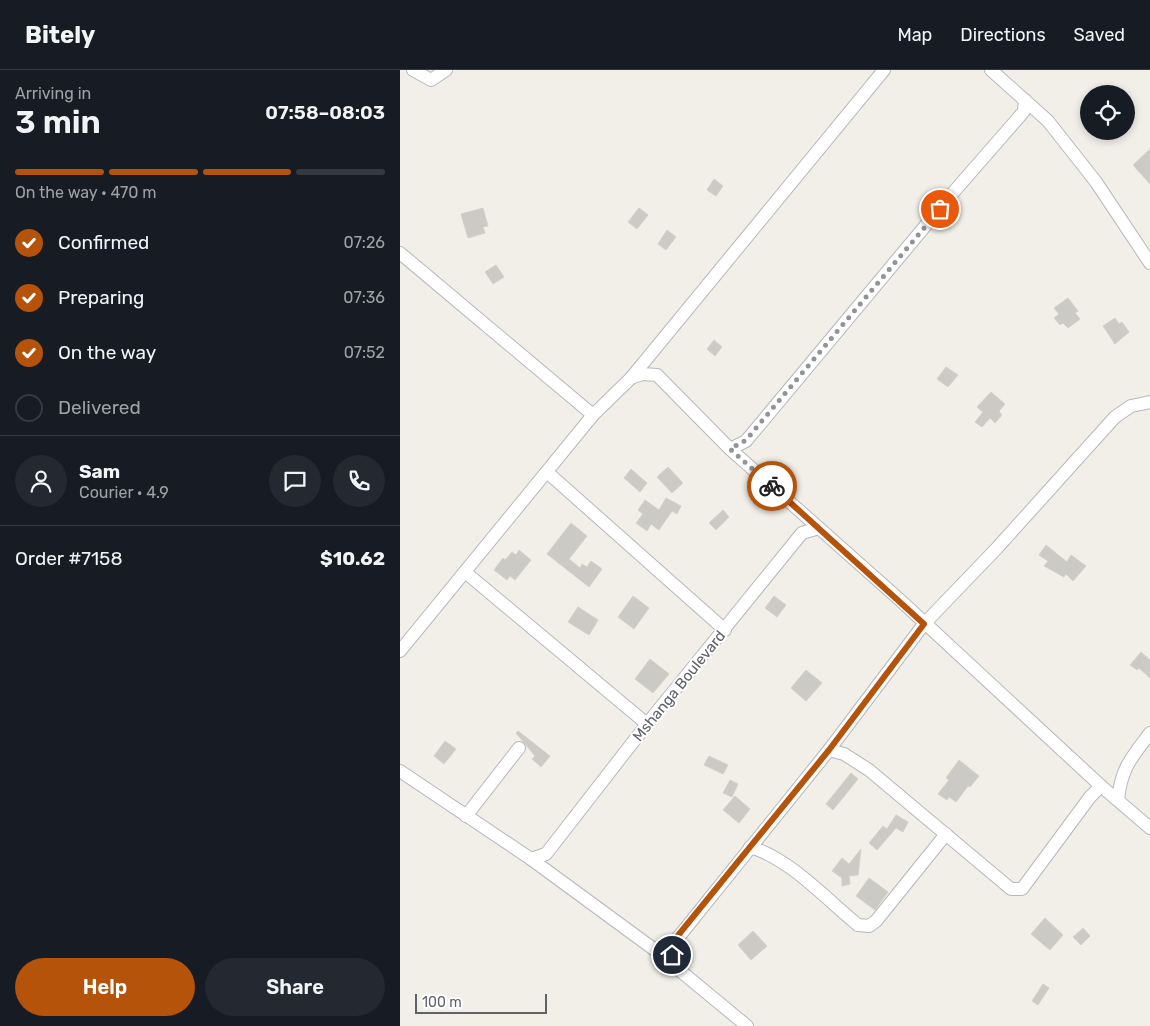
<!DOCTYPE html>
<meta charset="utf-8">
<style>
body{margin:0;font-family:Rubik,sans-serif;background:#242831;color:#f1f3f6;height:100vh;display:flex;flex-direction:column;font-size:19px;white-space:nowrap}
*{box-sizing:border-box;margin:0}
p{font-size:16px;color:#9ea1a6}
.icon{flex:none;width:28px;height:28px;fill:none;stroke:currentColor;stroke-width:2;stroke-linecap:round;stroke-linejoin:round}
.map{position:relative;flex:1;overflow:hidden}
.side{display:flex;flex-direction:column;background:#171b24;width:400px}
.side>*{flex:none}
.controls{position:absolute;left:680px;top:15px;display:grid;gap:10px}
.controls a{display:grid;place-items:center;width:55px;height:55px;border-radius:50%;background:#171b24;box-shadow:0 2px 8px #0003;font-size:25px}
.scale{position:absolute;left:15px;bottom:12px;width:132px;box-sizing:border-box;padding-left:5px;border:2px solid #5f6368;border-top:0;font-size:14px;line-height:18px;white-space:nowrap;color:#5f6368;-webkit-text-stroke:4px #fff;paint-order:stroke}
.pin{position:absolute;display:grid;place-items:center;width:42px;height:42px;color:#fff;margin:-21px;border:2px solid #fff;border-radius:50%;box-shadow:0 1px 5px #0007}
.courier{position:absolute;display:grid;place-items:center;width:50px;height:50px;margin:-25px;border:4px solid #b45309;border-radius:50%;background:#fff;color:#222;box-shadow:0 1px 6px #0007}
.summary em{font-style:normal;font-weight:600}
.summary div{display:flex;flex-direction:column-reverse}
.summary{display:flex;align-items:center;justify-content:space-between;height:85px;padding:0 15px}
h1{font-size:32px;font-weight:600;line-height:38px}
.bar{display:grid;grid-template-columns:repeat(4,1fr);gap:8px 5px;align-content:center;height:60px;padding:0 15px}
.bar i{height:6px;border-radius:4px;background:#363941}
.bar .current{background:#b45309}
.bar p{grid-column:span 4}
.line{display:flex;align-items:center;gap:12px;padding:0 15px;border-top:1px solid #363941}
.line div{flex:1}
.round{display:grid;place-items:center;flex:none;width:52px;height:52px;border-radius:26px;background:#242831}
ol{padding:0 15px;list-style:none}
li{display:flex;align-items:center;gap:15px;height:55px}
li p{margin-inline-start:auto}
li .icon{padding:5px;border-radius:50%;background:#b45309;color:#fff;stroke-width:4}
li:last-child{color:#9ea1a6}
li i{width:28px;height:28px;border:2px solid #363941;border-radius:50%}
.action{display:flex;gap:10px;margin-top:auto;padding:10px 15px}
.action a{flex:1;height:58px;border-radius:30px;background:#b45309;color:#fff;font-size:20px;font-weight:600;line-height:58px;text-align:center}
.action a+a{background:#242831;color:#f1f3f6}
header{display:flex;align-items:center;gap:30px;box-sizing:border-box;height:70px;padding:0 25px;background:#171b24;border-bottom:1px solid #363941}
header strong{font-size:24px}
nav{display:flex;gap:28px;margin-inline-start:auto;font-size:18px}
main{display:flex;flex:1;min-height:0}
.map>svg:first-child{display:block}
</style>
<header>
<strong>Bitely</strong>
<nav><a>Map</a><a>Directions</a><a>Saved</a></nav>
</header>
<main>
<section class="side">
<div class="summary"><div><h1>3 min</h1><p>Arriving in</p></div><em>07:58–08:03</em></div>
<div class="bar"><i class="current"></i><i class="current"></i><i class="current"></i><i></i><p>On the way · 470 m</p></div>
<ol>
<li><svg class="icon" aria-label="check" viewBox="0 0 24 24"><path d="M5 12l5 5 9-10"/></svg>Confirmed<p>07:26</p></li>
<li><svg class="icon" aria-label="check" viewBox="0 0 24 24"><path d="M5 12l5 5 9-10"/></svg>Preparing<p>07:36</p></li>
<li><svg class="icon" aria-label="check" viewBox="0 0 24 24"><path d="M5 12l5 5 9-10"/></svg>On the way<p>07:52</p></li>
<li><i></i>Delivered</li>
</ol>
<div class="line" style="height:90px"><a class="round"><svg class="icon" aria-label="person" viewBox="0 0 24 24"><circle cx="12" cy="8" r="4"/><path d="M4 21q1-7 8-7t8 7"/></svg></a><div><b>Sam</b><p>Courier · 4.9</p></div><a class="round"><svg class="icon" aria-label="chat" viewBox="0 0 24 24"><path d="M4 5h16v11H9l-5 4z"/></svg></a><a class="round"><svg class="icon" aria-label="phone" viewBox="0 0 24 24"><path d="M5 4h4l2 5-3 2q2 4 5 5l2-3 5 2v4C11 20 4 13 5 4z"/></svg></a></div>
<div class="line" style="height:65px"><div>Order #7158</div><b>$10.62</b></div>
<div class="action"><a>Help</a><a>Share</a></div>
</section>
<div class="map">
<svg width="750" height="956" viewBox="0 0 750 956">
<rect width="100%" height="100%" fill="#f1efe8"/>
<g fill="#cccac5" stroke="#d6d1c6">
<polygon points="750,79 750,114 733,95"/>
<polygon points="314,109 323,116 316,126 307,120"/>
<polygon points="83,138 88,156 83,157 85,163 68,168 61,144"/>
<polygon points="239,138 248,145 237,159 228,152"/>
<polygon points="267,160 276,167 266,180 258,174"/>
<polygon points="96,195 104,207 93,214 85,202"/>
<polygon points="668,228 678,241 675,243 680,249 668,258 663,253 660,255 654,248 659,244 654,238"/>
<polygon points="715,248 719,254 722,252 729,262 715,274 703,256"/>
<polygon points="314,270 322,277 315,286 307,279"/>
<polygon points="546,297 558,305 548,317 537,309"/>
<polygon points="591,322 605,334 599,341 602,345 595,353 590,348 582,357 575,352 583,342 577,337"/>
<polygon points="268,397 283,413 272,423 257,407"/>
<polygon points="231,399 247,413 240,422 224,408"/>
<polygon points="266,428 281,436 277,444 272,441 259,460 251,454 247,461 236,453 243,444 238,440 245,430 259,440"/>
<polygon points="323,440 329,447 316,460 309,453"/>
<polygon points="171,453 187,466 169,489 180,498 182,494 187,497 191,491 202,499 189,517 147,484"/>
<polygon points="646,475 667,492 671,485 686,496 673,511 666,504 664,507 644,496 648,491 639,485"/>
<polygon points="119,480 131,490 115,510 110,506 107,510 94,500 103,488 105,490 112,482 116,485"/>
<polygon points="233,526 249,538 234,559 218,547"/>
<polygon points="374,526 386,535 377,547 365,538"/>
<polygon points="178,537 198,550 189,565 168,552"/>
<polygon points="741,582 750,590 750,608 739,598 737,600 730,595"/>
<polygon points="250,589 269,604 253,623 235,609"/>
<polygon points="406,600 422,613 406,631 391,618"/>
<polygon points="118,661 150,686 141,697 132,689 135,686 116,663"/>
<polygon points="45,671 56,679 44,694 34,686"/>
<polygon points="309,686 328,695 323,704 304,695"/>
<polygon points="559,690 579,706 570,717 568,716 556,732 549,727 547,730 538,724 549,710 546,708"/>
<polygon points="451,703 458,709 433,740 426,734"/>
<polygon points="330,710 338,714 332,727 323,723"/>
<polygon points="335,726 350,739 339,753 323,740"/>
<polygon points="496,745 508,752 503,762 496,758 477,780 469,773 483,756 487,759"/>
<polygon points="461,779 458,805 449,806 450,814 442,816 442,808 432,801 442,788 449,794"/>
<polygon points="469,808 488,822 475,840 456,826"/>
<polygon points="645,848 663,865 650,880 631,864"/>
<polygon points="683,858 690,866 681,875 673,867"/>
<polygon points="353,861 367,876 351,890 338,875"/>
<polygon points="643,914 649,918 638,935 632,931"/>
</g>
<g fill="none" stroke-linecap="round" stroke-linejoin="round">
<defs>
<g id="minor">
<polyline points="13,0 31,10 46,0"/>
<polyline points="591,0 648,51 696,112 750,193"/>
<polyline points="0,183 193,345"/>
<polyline points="231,308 484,0"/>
<polyline points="330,379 346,371 551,125 619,47 624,41 625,30"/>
<polyline points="147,402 325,560"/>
<polyline points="65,502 247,654"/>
<polyline points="0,581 193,345 231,308 242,304 257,305 330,379 500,530 701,716 750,758"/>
<polyline points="429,680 444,684 469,700 611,819 622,819 690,727 701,716"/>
<polyline points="0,701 131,789 255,880 347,956"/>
<path d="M718 730C721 698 732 687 750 663"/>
<polyline points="66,746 119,678"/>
<path d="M350 777C389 788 426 829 458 855L469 856 476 851 546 764"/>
<polyline points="131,789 146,784 247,654 402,463 419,458"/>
<polyline points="255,880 271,875 281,864 429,680 524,554 597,478 715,347 731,336 750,332"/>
</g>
</defs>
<use href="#minor" stroke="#b5b8bc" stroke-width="14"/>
<use href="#minor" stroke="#fff" stroke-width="12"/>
</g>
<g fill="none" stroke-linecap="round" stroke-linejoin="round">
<polyline stroke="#929495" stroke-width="5" stroke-dasharray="0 9" points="372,416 330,379 346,370 540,139"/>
<polyline stroke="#b45309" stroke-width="6" points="272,885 271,874 429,680 524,554 372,416"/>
</g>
<g text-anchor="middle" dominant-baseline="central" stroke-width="4" stroke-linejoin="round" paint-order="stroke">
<g font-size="15" fill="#5f6368" stroke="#fff">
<text transform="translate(279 616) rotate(-51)">Mshanga Boulevard</text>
</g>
</g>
</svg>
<div class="controls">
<a><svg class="icon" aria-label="locate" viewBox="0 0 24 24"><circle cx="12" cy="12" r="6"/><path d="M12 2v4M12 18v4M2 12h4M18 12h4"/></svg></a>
</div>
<div class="scale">100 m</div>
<div class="pin" style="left:540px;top:139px;background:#ea580c"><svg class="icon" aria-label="bag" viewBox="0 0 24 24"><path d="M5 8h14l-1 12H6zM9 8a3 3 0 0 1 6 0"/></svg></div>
<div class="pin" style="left:272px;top:885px;background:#1f2937"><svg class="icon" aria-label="home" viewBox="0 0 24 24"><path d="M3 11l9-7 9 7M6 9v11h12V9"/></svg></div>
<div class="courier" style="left:372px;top:416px"><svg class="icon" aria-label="bike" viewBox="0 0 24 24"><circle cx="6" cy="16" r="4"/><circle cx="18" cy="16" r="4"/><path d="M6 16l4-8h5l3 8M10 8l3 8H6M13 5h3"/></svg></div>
</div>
</main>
